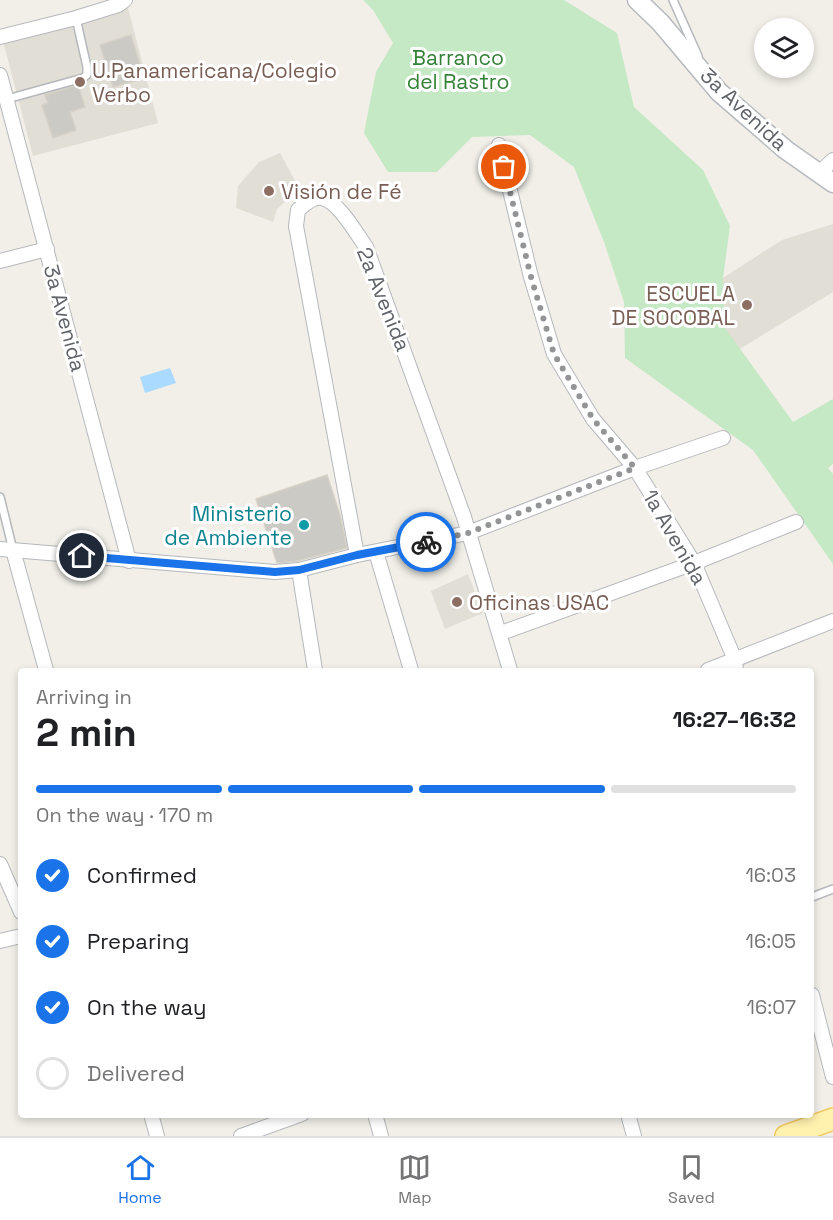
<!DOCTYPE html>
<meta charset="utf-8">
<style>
body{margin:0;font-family:"Space Grotesk",sans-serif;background:#f6f6f6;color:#202124;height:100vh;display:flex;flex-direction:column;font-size:22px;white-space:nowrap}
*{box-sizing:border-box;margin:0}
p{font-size:20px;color:#757577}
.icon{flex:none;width:33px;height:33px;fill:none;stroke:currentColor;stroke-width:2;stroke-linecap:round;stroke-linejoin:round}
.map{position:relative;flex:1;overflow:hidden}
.side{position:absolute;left:18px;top:668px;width:796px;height:450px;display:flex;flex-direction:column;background:#fff;border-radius:6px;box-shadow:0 3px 9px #0003}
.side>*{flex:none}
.buttons{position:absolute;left:754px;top:18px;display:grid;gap:12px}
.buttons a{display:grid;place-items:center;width:60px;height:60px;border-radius:50%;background:#fff;box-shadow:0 3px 9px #0003;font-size:30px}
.pin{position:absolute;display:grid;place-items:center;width:51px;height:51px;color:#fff;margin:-26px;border:3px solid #fff;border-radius:50%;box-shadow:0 2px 6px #0007}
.courier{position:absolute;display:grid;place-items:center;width:60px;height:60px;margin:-30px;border:4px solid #1a73e8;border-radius:50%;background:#fff;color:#222;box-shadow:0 2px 8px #0007}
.headline em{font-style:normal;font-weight:700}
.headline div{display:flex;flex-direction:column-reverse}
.headline{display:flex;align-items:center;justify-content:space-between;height:102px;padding:0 18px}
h1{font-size:39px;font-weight:700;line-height:45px}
.bar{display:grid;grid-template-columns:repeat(4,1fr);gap:9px 6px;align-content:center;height:72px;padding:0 18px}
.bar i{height:8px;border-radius:4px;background:#e0e0e0}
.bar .active{background:#1a73e8}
.bar p{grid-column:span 4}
ol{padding:0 18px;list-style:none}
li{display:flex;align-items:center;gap:18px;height:66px}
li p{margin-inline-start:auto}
li .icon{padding:6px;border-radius:50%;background:#1a73e8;color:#fff;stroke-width:4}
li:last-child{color:#757577}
li i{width:33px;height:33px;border:3px solid #e0e0e0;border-radius:50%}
.tab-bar{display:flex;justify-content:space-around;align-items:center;height:84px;border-top:2px solid #e0e0e0;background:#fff;font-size:16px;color:#757577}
.tab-bar a{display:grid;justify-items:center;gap:3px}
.tab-bar .active{color:#1a73e8}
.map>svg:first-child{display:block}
</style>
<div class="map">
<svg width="833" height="1136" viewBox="0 0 833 1136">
<rect width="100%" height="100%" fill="#f1efe8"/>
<g fill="#e1ded6">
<polygon points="128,8 158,123 33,156 3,41"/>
<polygon points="280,153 304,197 290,197 277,209 273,222 236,208 238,186 259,162"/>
<polygon points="833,224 833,292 702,372 662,317 782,240"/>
<polygon points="468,574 483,613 445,629 431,591"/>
</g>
<polygon fill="#c5e8c5" points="363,0 564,0 617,33 634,107 703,170 730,226 723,278 725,328 793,422 833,399 833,464 828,468 833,474 833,564 753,450 625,358 624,302 604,242 574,167 530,135 472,137 437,172 388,172 364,133 376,72 393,43 373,10"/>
<polygon fill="#aadaff" points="170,368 176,383 145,393 140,377"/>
<g fill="#cccac5" stroke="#d6d1c6" stroke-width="1.5">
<polygon points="131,35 144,78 113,87 100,45"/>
<polygon points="78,85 85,107 70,112 76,130 53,138 42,105 48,103 45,95"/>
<polygon points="327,475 340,515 347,548 297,561 277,563 256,499"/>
</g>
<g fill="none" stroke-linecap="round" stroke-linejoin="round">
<defs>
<g id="service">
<polyline points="673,0 698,56"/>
<polyline points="7,99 83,78 87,75 87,67 76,18"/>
<polyline points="0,497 13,550"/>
<polyline points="812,897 833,889"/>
</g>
<g id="minor">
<polyline points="0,37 76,18 118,5 125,0"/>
<polyline points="0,75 129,561"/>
<polyline points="499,145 531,277 554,354 593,419 635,468 694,563 735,660 736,670"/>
<polyline points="819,173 833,160"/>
<polyline points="0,261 47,249"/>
<polyline points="0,549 275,572 299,570 357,555 468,533 635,468 723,438"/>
<polyline points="13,550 46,670"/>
<polyline points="376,552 411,670"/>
<path d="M357 555 296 226 298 210C304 205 313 196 322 198 339 202 356 233 366 247L464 517 510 670"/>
<polyline points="299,570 315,670"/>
<polyline points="501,633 694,563 796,522"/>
<polyline points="708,670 833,621"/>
<polyline points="0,864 21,912"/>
<polyline points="0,941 21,936"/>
<polyline points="812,995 833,1077"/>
<polyline points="151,1114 157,1136"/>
<polyline points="375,1114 381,1136"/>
<polyline points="628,1114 634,1136"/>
<polyline points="241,1136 302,1114"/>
</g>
<polyline id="secondary" points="637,0 660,22 719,92 786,150 833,183"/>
<polyline id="primary" points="786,1136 833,1119"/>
</defs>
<use href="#service" stroke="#b5b8bc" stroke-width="10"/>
<use href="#minor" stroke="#b5b8bc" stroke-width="16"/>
<use href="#secondary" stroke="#b6babf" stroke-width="21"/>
<use href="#primary" stroke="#f2c960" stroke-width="24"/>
<use href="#service" stroke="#fff" stroke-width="7"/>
<use href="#minor" stroke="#fff" stroke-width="14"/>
<use href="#secondary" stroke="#fff" stroke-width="18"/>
<use href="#primary" stroke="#fff2af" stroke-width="21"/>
</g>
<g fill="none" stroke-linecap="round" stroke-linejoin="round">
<polyline stroke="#929495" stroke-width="6" stroke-dasharray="0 10.8" points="426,542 468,533 635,468 593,419 554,354 531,277 504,167"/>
<polyline stroke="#1a73e8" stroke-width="8" points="82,556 275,572 299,570 357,555 426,542"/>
</g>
<g fill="#8d6e63" stroke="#fff" stroke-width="2">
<circle cx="80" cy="82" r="6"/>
<circle cx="269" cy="191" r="6"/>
<circle cx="747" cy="305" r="6"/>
<circle cx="457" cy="602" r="6"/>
</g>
<circle fill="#0f9aa8" stroke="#fff" stroke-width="2" cx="304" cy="525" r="6"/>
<g text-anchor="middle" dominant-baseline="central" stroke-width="6" stroke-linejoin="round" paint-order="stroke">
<g font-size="21" fill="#348238" stroke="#fff">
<text x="458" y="57">Barranco<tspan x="458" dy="24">del Rastro</tspan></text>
</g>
<g font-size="21" fill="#785e54" stroke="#fff" text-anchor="start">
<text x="92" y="70">U.Panamericana/Colegio<tspan x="92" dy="24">Verbo</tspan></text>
<text x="281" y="191">Visión de Fé</text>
<text x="735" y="293" text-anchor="end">ESCUELA<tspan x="735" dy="24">DE SOCOBAL</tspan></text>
<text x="469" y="602">Oficinas USAC</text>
</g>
<g font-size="21" fill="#5f6368" stroke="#fff">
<text transform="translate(744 109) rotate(43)">3a Avenida</text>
<text transform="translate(384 299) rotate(68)">2a Avenida</text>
<text transform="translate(65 318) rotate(75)">3a Avenida</text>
<text transform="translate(675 537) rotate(60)">1a Avenida</text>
</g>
<g font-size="21" fill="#0d838f" stroke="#fff" text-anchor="end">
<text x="292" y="513">Ministerio<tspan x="292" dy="24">de Ambiente</tspan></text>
</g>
</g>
</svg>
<div class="buttons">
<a><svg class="icon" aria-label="layers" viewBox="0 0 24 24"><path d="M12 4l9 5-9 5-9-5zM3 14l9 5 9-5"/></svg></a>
</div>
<div class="pin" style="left:504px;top:167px;background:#ea580c"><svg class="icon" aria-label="bag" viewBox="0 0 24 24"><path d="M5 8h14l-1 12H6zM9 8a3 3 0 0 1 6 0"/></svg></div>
<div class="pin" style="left:82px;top:556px;background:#1f2937"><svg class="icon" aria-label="home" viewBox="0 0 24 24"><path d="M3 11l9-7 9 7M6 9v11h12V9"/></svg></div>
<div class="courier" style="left:426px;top:542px"><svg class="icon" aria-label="bike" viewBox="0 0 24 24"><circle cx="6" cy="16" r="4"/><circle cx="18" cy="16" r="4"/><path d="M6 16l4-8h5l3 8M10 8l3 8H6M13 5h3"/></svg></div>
<section class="side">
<div class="headline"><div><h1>2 min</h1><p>Arriving in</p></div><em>16:27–16:32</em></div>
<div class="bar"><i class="active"></i><i class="active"></i><i class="active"></i><i></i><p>On the way · 170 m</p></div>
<ol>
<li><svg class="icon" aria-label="check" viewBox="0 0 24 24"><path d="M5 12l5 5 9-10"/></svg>Confirmed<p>16:03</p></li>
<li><svg class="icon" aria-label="check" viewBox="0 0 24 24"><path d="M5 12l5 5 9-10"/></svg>Preparing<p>16:05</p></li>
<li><svg class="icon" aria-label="check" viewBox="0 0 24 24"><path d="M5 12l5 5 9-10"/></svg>On the way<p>16:07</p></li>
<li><i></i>Delivered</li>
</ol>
</section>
</div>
<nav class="tab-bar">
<a class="active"><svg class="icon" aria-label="home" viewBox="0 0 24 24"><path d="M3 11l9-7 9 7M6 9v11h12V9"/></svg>Home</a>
<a><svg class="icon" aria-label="map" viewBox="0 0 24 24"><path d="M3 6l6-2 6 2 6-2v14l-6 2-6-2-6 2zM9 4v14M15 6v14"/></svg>Map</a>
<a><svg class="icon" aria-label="saved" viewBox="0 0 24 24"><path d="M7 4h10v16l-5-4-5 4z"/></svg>Saved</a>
</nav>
